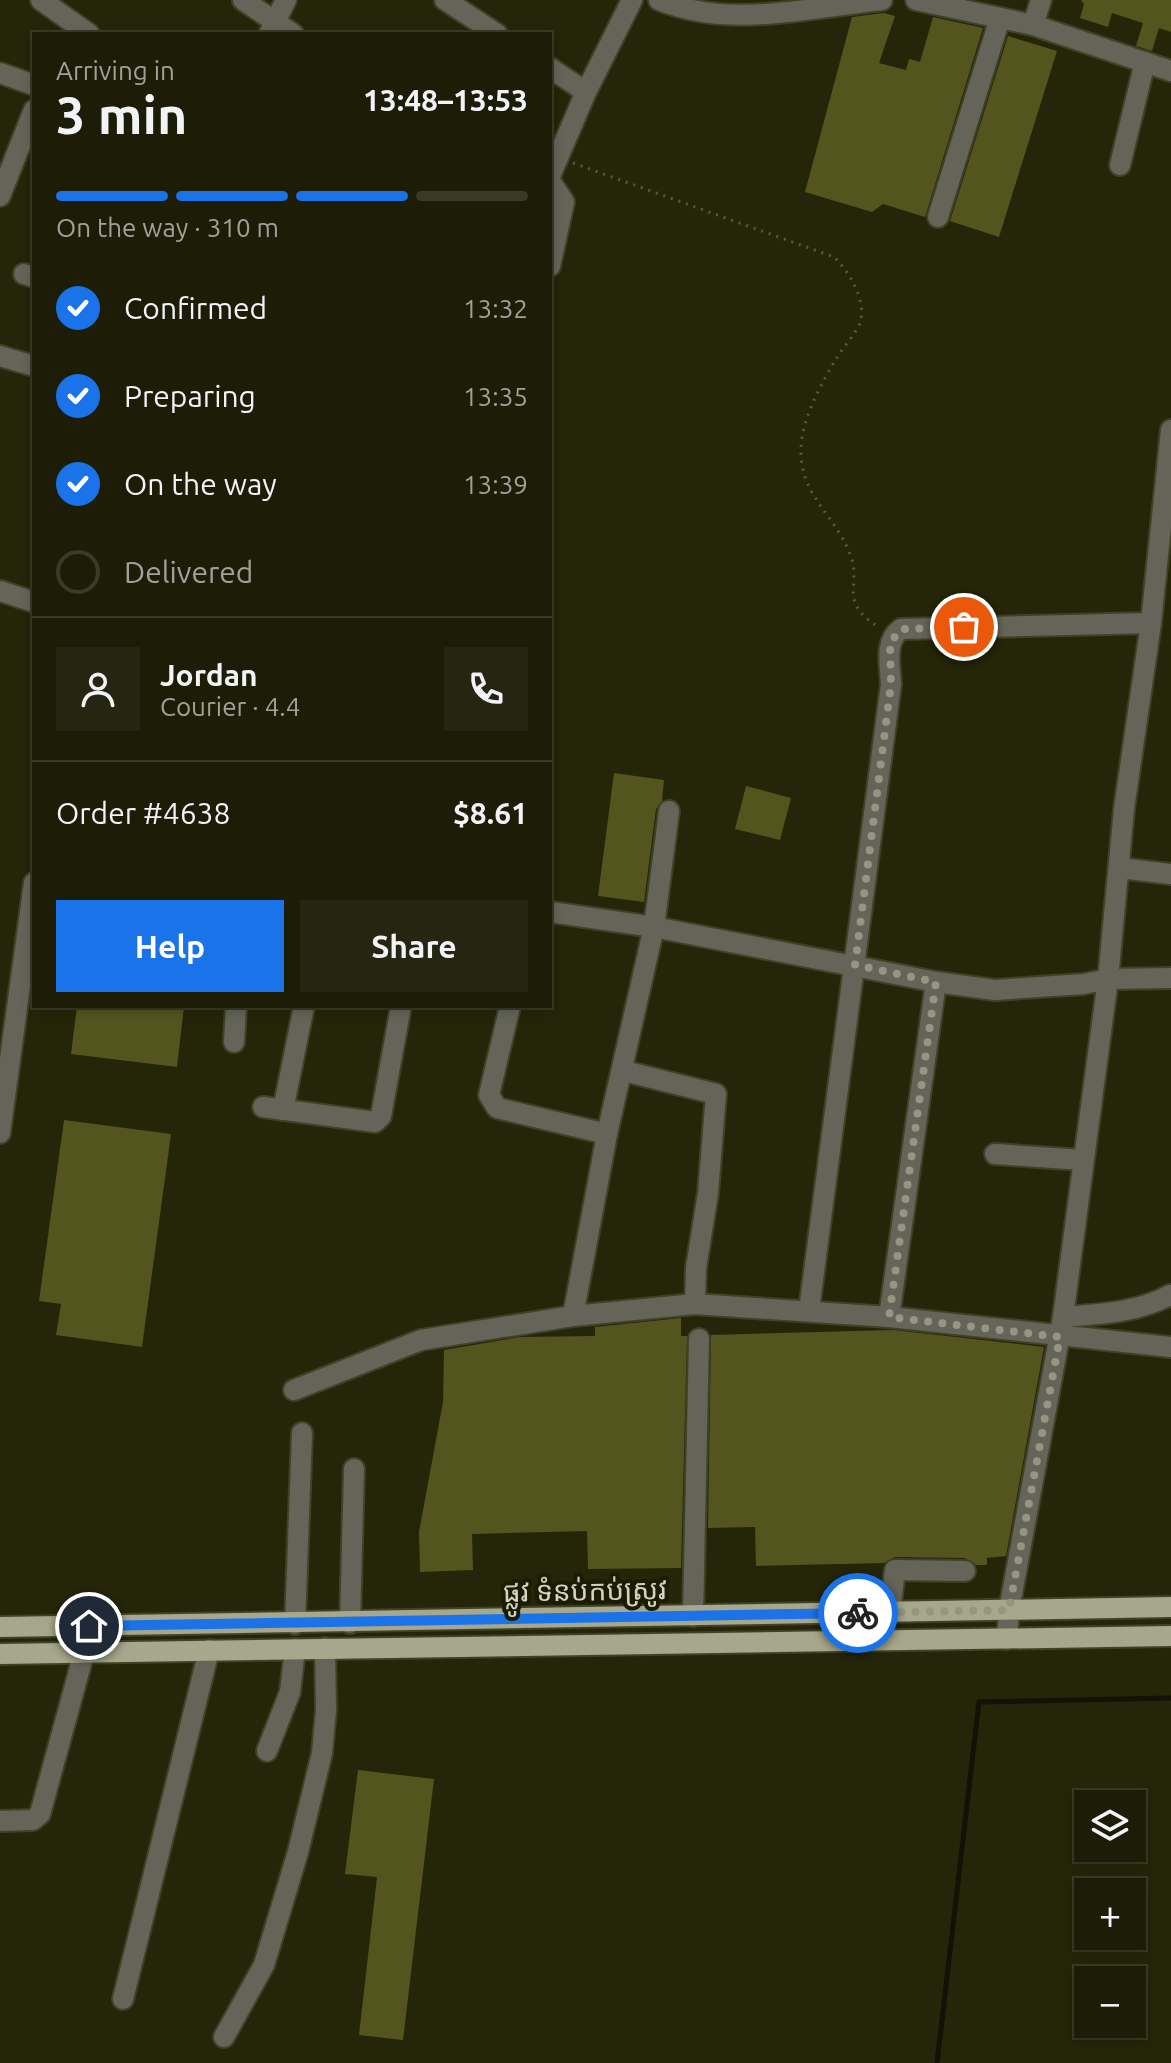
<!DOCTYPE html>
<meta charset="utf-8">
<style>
body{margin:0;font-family:Ubuntu,"Noto Sans Khmer",sans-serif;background:#252511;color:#f1f3f6;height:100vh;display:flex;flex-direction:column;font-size:30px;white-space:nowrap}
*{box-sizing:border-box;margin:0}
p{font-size:26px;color:#a0a19b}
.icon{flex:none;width:44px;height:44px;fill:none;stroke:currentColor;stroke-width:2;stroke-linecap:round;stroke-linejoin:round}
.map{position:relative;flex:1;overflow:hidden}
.details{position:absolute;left:32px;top:32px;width:520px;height:976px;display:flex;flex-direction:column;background:#1c1c07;border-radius:0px;box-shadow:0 4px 12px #0003,0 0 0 2px #3a3a28}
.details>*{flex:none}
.tools{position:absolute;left:1074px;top:1790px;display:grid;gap:16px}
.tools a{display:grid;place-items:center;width:72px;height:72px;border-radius:0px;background:#1c1c07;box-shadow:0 4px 12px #0003,0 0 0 2px #3a3a28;font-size:40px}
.pin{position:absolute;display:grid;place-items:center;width:68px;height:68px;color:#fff;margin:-34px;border:4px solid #fff;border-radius:50%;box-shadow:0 2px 8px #0007}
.courier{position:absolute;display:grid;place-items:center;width:80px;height:80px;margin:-40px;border:6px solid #1a73e8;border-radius:50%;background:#fff;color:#222;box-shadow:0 2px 10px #0007}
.headline em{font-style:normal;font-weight:700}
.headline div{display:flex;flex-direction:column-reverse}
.headline{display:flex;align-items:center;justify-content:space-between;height:136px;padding:0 24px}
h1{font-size:52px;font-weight:700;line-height:60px}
.bar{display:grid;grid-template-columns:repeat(4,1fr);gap:12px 8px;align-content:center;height:96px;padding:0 24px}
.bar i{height:10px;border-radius:6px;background:#3a3a28}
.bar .selected{background:#1a73e8}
.bar p{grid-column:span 4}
.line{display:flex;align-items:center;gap:20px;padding:0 24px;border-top:2px solid #3a3a28}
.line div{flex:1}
.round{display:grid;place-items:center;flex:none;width:84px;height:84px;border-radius:0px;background:#252511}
ol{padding:0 24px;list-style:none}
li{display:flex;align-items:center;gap:24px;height:88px}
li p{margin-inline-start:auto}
li .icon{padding:8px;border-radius:50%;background:#1a73e8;color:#fff;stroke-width:4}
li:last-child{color:#a0a19b}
li i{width:44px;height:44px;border:4px solid #3a3a28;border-radius:50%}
.primary-button{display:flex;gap:16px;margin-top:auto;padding:16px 24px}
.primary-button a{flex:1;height:92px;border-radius:0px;background:#1a73e8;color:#fff;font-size:32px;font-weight:700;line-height:92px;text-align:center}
.primary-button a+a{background:#252511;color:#f1f3f6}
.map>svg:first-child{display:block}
</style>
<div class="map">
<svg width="1171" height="2063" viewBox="0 0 1171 2063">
<rect width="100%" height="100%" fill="#252509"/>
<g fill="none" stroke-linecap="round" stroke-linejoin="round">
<polyline stroke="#121205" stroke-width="5" points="937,2063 979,1702 1171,1698"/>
</g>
<g fill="#54551e">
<polygon points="1081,0 1171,0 1171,32 1159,28 1152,51 1136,46 1143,23 1112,13 1108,27 1080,18 1084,4"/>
<polygon points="884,13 895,16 879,63 906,70 909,59 920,62 933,17 983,28 925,217 883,204 872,212 805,192 852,17"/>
<polygon points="1008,36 1057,51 999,237 950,221"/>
<polygon points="614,773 664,780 662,801 656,809 644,902 598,896"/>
<polygon points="746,786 791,798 780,840 735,829"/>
<polygon points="77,1006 184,1006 177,1067 71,1054"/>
<polygon points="64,1120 171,1134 142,1347 56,1335 61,1304 39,1301"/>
<polygon points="681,1318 681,1336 687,1336 681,1568 588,1569 587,1531 472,1534 473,1570 420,1572 419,1532 443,1402 444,1350 520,1337 595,1336 595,1327"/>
<polygon points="893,1330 1044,1347 1006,1556 987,1558 987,1565 976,1565 965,1558 895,1557 884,1563 756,1566 755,1527 708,1528 711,1335"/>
<polygon points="358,1770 434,1779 403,2040 359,2035 377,1877 345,1874"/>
</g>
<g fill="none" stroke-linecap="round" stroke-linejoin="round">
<defs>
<g id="minor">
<polyline points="41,0 89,34"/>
<polyline points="243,0 293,34"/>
<polyline points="445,0 497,34"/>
<path d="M659 0C729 29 808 8 882 0"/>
<polyline points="916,0 1033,25 1171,71"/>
<polyline points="1033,25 1041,0"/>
<polyline points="269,34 286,0"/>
<polyline points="550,68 586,92"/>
<polyline points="0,73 34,85"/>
<polyline points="1120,165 1145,62"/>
<polyline points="550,176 586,92 632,0"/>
<polyline points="550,181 564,202 550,266"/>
<polyline points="0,196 34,110"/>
<polyline points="938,217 1000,18"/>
<polyline points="24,274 34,277"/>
<polyline points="0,356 34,366"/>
<polyline points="0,591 34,602"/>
<polyline points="1119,868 1171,874"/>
<polyline points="550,912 654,927 936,982 995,990 1084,984 1108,979 1171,978"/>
<polyline points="510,1006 489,1095 497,1108 607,1134"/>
<polyline points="234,1042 236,1006"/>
<polyline points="624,1071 716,1094 708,1193 696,1268 695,1304"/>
<polyline points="263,1107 375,1122 381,1116 401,1006"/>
<polyline points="283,1110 304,1006"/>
<polyline points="0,1133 34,883"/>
<polyline points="995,1154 1083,1160"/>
<path d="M809 1310 891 684C890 665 884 641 901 629L1151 623"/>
<polyline points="573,1316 607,1134 654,927 669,811"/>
<polyline points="889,1317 936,982"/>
<path d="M1063 1317C1100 1314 1136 1313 1170 1295"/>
<polyline points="294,1390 421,1340 573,1316 695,1304 889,1317 1171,1347"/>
<polyline points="890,1612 895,1570 965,1571"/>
<polyline points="693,1616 699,1339"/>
<polyline points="350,1623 354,1469"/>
<polyline points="295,1624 302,1433"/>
<polyline points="1007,1639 1009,1610 1063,1317 1108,979 1124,809 1151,623 1171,430"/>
<polyline points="267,1751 290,1692 295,1649"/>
<polyline points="0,1821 33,1820 40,1814 84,1653"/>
<polyline points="123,1999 209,1650"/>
<polyline points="224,2037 264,1965 298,1852 322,1753 326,1710 325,1648"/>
</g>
<g id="major">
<polyline points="0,1627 1171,1607"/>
<polyline points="0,1654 1171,1636"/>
</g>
</defs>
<use href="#minor" stroke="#414127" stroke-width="24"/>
<use href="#major" stroke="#414127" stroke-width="24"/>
<path stroke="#595a41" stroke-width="3" stroke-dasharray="2 6" stroke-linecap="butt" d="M573 163 834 257C849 272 867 300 860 323 855 335 843 347 836 359 823 381 806 411 802 438 794 492 834 512 850 554 863 586 836 601 880 628"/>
<use href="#minor" stroke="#646558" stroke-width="20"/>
<use href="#major" stroke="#a6a78c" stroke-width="20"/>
</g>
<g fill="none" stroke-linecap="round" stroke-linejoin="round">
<polyline stroke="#959682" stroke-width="8" stroke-dasharray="0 14.4" points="858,1613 1009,1610 1060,1337 889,1317 936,982 855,965 891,684 890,643 901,629 964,627"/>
<polyline stroke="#1a73e8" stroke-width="10" points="89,1626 858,1613"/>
</g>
<g text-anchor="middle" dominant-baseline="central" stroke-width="8" stroke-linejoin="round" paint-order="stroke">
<g font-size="28" fill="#d2d3c3" stroke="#1b1c02">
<text transform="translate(585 1590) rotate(-1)">ផ្លូវ ទំនប់កប់ស្រូវ</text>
</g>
</g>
</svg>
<div class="tools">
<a><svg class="icon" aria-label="layers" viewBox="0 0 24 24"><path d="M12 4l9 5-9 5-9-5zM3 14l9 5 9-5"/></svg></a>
<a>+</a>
<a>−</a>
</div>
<div class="pin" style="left:964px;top:627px;background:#ea580c"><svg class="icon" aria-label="bag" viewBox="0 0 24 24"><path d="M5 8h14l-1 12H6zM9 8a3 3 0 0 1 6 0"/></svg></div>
<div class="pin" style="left:89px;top:1626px;background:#1f2937"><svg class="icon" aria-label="home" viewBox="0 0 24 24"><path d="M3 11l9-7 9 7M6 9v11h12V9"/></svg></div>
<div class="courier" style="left:858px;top:1613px"><svg class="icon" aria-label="bike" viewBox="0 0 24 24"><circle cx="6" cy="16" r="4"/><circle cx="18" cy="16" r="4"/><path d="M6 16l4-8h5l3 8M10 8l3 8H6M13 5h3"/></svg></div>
<section class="details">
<div class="headline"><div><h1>3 min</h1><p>Arriving in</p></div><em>13:48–13:53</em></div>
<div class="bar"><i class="selected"></i><i class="selected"></i><i class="selected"></i><i></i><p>On the way · 310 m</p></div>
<ol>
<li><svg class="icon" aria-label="check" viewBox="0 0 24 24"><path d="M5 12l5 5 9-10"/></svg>Confirmed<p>13:32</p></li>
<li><svg class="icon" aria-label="check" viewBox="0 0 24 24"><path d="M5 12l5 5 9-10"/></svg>Preparing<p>13:35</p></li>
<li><svg class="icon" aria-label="check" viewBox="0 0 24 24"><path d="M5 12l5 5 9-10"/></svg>On the way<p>13:39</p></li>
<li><i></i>Delivered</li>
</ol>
<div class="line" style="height:144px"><a class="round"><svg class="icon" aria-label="person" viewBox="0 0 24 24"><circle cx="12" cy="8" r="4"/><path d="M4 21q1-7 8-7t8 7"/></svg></a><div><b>Jordan</b><p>Courier · 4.4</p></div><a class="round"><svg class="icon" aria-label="phone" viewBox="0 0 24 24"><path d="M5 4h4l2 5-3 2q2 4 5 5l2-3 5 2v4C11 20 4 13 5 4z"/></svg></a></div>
<div class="line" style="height:104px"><div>Order #4638</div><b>$8.61</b></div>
<div class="primary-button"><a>Help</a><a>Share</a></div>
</section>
</div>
